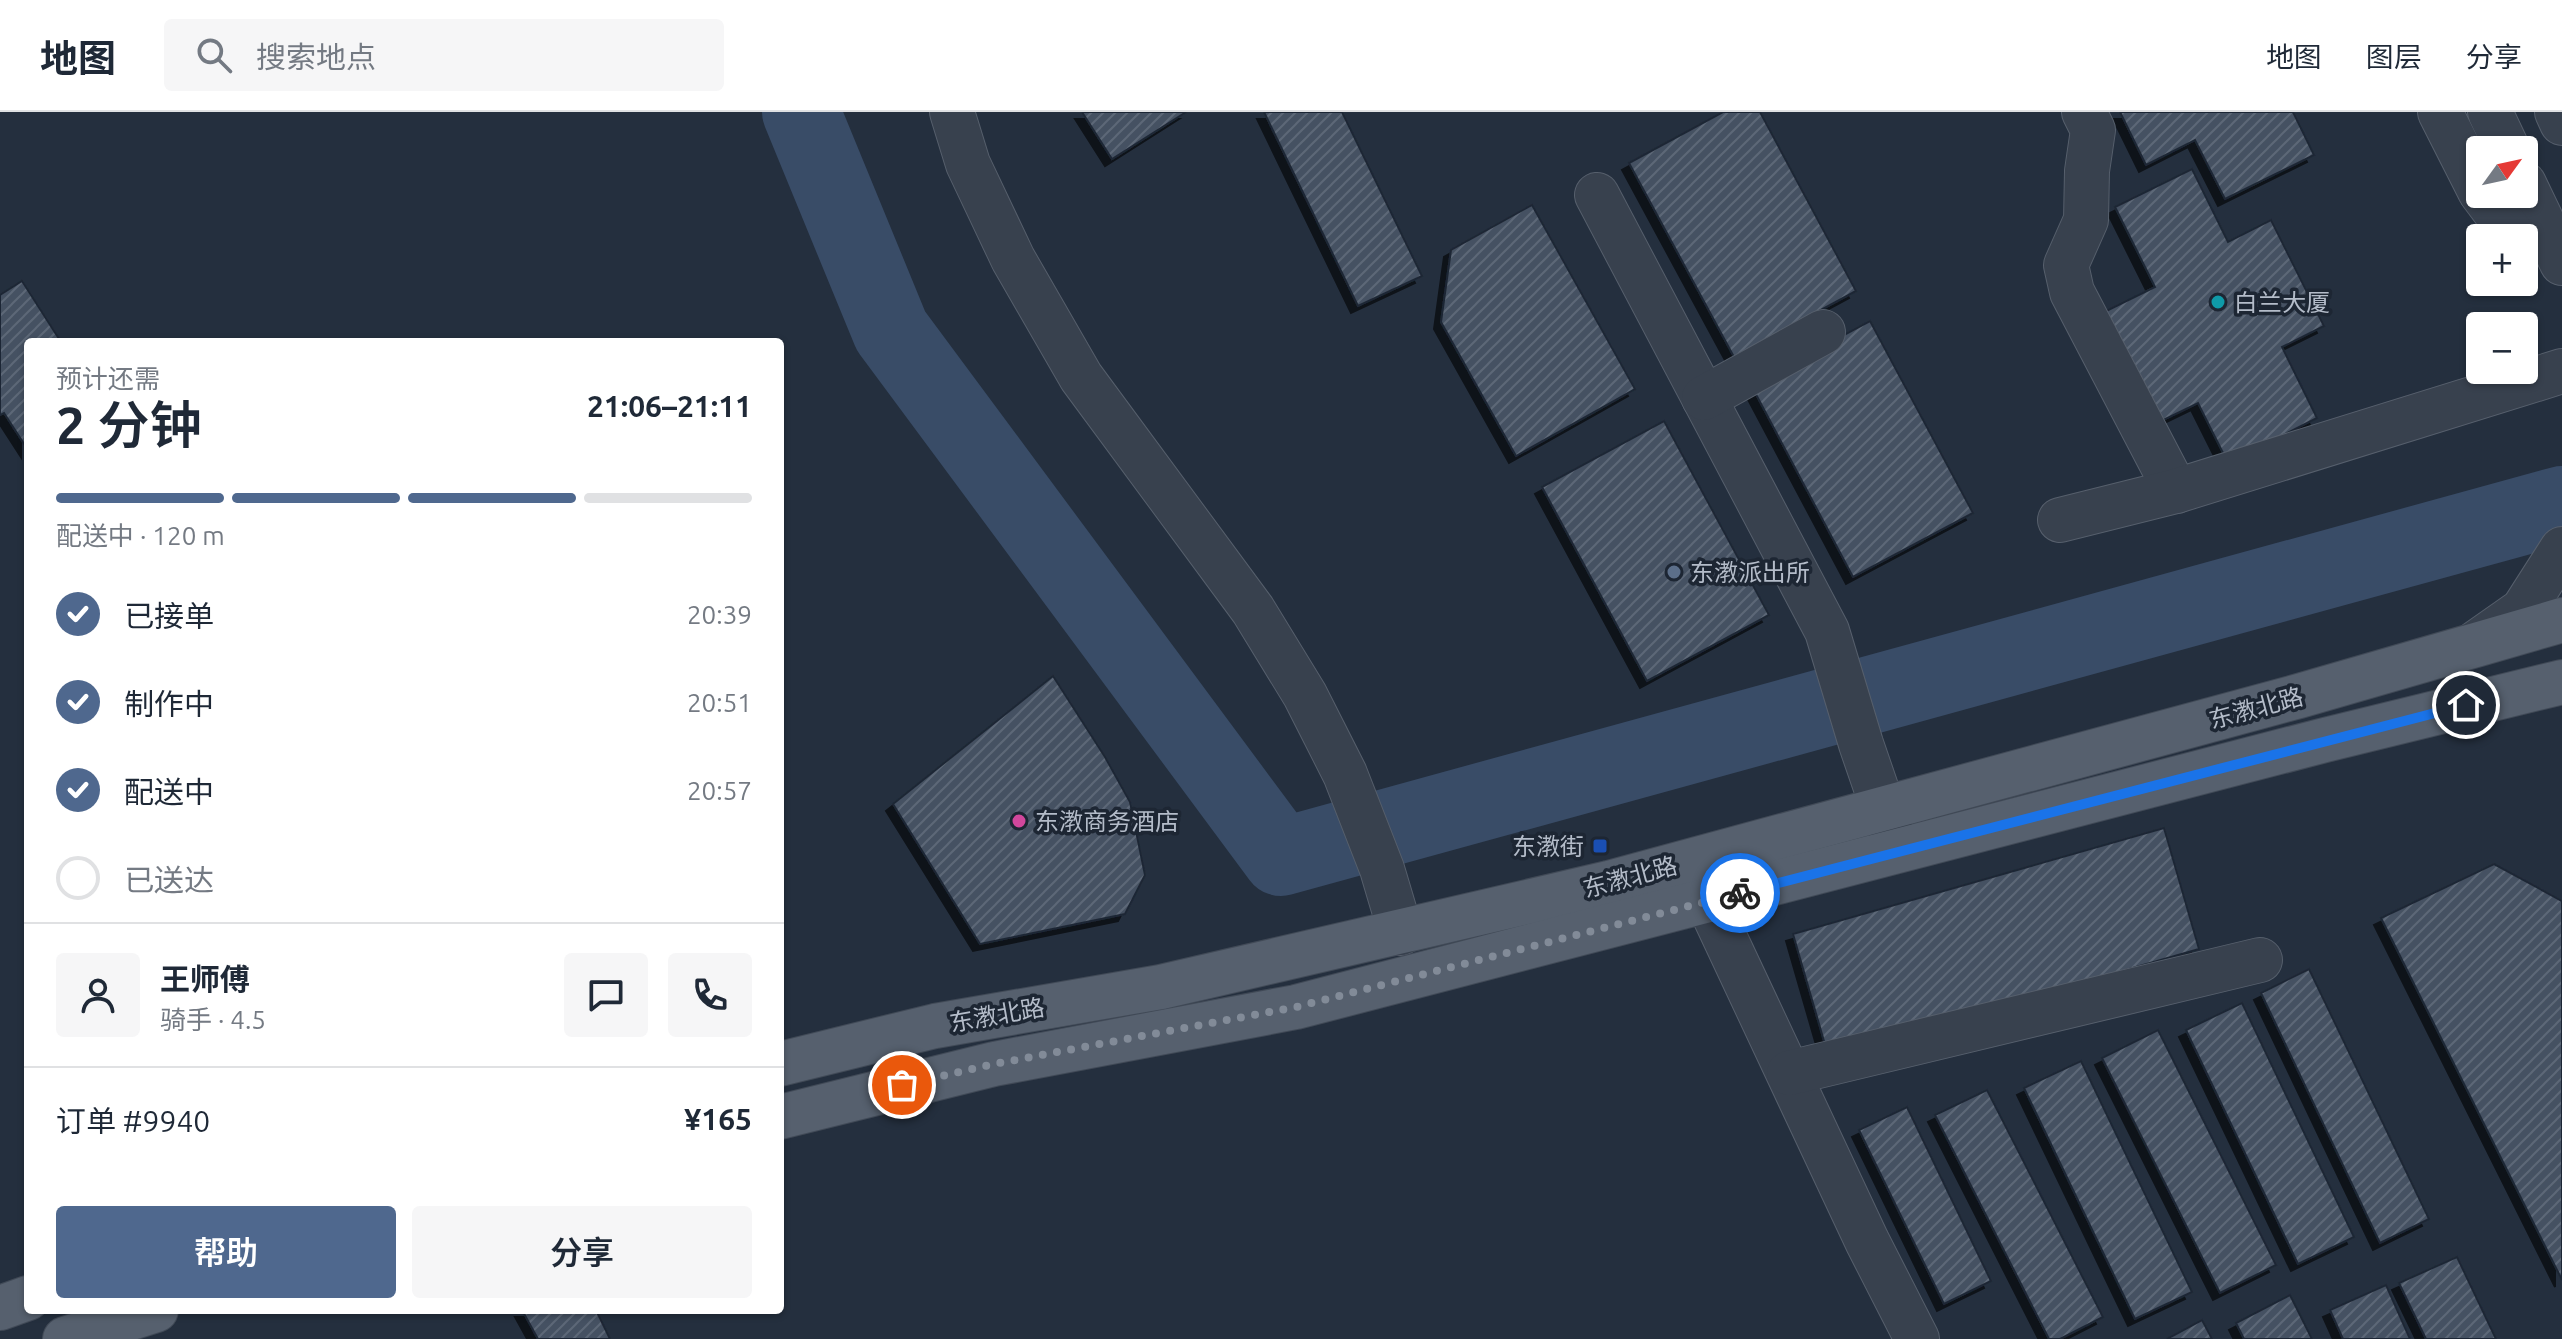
<!DOCTYPE html>
<html lang="zh">
<meta charset="utf-8">
<style>
body{margin:0;font-family:Ubuntu,"Noto Sans SC",sans-serif;background:#f6f6f7;color:#1f2937;height:100vh;display:flex;flex-direction:column;font-size:30px;white-space:nowrap}
*{box-sizing:border-box;margin:0}
p{font-size:26px;color:#747a83}
.icon{flex:none;width:44px;height:44px;fill:none;stroke:currentColor;stroke-width:2;stroke-linecap:round;stroke-linejoin:round}
.map{position:relative;flex:1;overflow:hidden}
.side{position:absolute;left:24px;top:226px;width:760px;height:976px;display:flex;flex-direction:column;background:#fff;border-radius:8px;box-shadow:0 2px 6px #0004}
.side>*{flex:none}
.needle{width:52px;rotate:57deg}
.controls{position:absolute;left:2466px;top:24px;display:grid;gap:16px}
.controls a{display:grid;place-items:center;width:72px;height:72px;border-radius:8px;background:#fff;box-shadow:0 2px 6px #0004;font-size:40px}
.pin{position:absolute;display:grid;place-items:center;width:68px;height:68px;color:#fff;margin:-34px;border:4px solid #fff;border-radius:50%;box-shadow:0 2px 8px #0007}
.courier{position:absolute;display:grid;place-items:center;width:80px;height:80px;margin:-40px;border:6px solid #1a73e8;border-radius:50%;background:#fff;color:#222;box-shadow:0 2px 10px #0007}
.headline em{font-style:normal;font-weight:600}
.headline div{display:flex;flex-direction:column-reverse}
.headline{display:flex;align-items:center;justify-content:space-between;height:136px;padding:0 32px}
h1{font-size:52px;font-weight:600;line-height:60px}
.bar{display:grid;grid-template-columns:repeat(4,1fr);gap:12px 8px;align-content:center;height:96px;padding:0 32px}
.bar i{height:10px;border-radius:6px;background:#e0e1e3}
.bar .current{background:#4f688e}
.bar p{grid-column:span 4}
.line{display:flex;align-items:center;gap:20px;padding:0 32px;border-top:2px solid #e0e1e3}
.line div{flex:1}
.round{display:grid;place-items:center;flex:none;width:84px;height:84px;border-radius:8px;background:#f6f6f7}
ol{padding:0 32px;list-style:none}
li{display:flex;align-items:center;gap:24px;height:88px}
li p{margin-inline-start:auto}
li .icon{padding:8px;border-radius:50%;background:#4f688e;color:#fff;stroke-width:4}
li:last-child{color:#747a83}
li i{width:44px;height:44px;border:4px solid #e0e1e3;border-radius:50%}
.action{display:flex;gap:16px;margin-top:auto;padding:16px 32px}
.action a{flex:1;height:92px;border-radius:8px;background:#4f688e;color:#fff;font-size:32px;font-weight:600;line-height:92px;text-align:center}
.action a+a{background:#f6f6f7;color:#1f2937}
header{display:flex;align-items:center;gap:48px;box-sizing:border-box;height:112px;padding:0 40px;background:#fff;border-bottom:2px solid #e0e1e3}
header strong{font-size:38px}
nav{display:flex;gap:44px;margin-inline-start:auto;font-size:28px}
.search{width:560px;height:72px;background:#f6f6f7;display:flex;align-items:center;gap:20px;box-sizing:border-box;padding:0 28px;border-radius:8px;color:#747a83;font-size:30px}
.map>svg:first-child{display:block}
</style>
<header>
<strong>地图</strong>
<div class="search"><svg class="icon" aria-label="search" viewBox="0 0 24 24"><circle cx="10" cy="10" r="6"/><path d="M15 15l6 6"/></svg>搜索地点</div>
<nav><a>地图</a><a>图层</a><a>分享</a></nav>
</header>
<div class="map">
<svg width="2562" height="1227" viewBox="0 0 2562 1227">
<defs>
<pattern id="building-hatch" width="6" height="6" patternUnits="userSpaceOnUse" patternTransform="scale(2)"><rect width="6" height="6" fill="#455162"/><path d="M-1 1l2-2M0 6l6-6M5 7l2-2" fill="none" stroke="#5d6877"/></pattern>
<filter id="shadow"><feDropShadow dx="-7" dy="7" stdDeviation="0" flood-color="#0009"/></filter>
</defs>
<rect width="100%" height="100%" fill="#242f3e"/>
<g fill="none" stroke-linecap="round" stroke-linejoin="round">
<polyline stroke="#394c67" stroke-width="78" points="801,0 891,219 1281,745 2562,393"/>
</g>
<g fill="url(#building-hatch)" stroke="#1f2835" stroke-width="2" filter="url(#shadow)">
<polygon points="1082,0 1186,0 1112,47"/>
<polygon points="1264,0 1342,0 1422,164 1358,194"/>
<polygon points="1723,0 1760,0 1856,179 1734,245 1629,51"/>
<polygon points="2120,0 2293,0 2314,43 2225,87 2195,28 2146,53"/>
<polygon points="2192,57 2228,130 2271,108 2324,214 2282,235 2317,306 2228,351 2198,291 2149,315 2094,205 2155,175 2115,95"/>
<polygon points="1532,93 1635,277 1516,344 1441,210 1451,138"/>
<polygon points="22,169 61,230 28,230 28,338 4,301 0,303 0,183"/>
<polygon points="1870,209 1973,401 1853,465 1751,273"/>
<polygon points="1664,309 1769,503 1647,569 1542,375"/>
<polygon points="1053,564 1105,645 1130,690 1145,763 1125,802 980,832 893,692"/>
<polygon points="2164,716 2199,837 1828,943 1793,822"/>
<polygon points="2494,752 2562,789 2562,1168 2381,806"/>
<polygon points="2309,857 2429,1107 2380,1131 2261,881"/>
<polygon points="2242,891 2354,1125 2298,1152 2186,918"/>
<polygon points="2158,918 2276,1153 2220,1181 2102,946"/>
<polygon points="2081,949 2192,1180 2135,1207 2024,976"/>
<polygon points="1987,978 2103,1205 2060,1227 2049,1227 1935,1003"/>
<polygon points="1907,995 1991,1169 1944,1192 1859,1018"/>
<polygon points="2457,1145 2496,1227 2426,1227 2399,1171"/>
<polygon points="2386,1173 2410,1227 2343,1227 2330,1198"/>
<polygon points="2290,1183 2312,1227 2244,1227 2236,1211"/>
<polygon points="522,1198 596,1198 610,1227 538,1227"/>
<polygon points="2202,1208 2212,1227 2167,1227"/>
</g>
<g fill="none" stroke-linecap="round" stroke-linejoin="round">
<defs>
<g id="minor">
<polyline points="952,0 968,52 1013,147 1081,265 1253,498 1305,583 1345,662 1382,757 1401,821"/>
<polyline points="2084,0 2093,18 2087,59 2086,108 2066,153 2072,180 2176,379"/>
<polyline points="2440,0 2480,79"/>
<polyline points="2490,0 2508,38"/>
<polyline points="2557,0 2562,11"/>
<polyline points="2524,72 2562,151"/>
<polyline points="2482,82 2515,126"/>
<polyline points="1597,83 1827,519 1861,632 1895,731"/>
<polyline points="1704,286 1823,220"/>
<polyline points="2060,408 2176,379 2562,259"/>
<polyline points="2476,531 2523,498 2562,437"/>
<polyline points="1708,790 1867,1129 1917,1227"/>
<polyline points="1789,961 2260,848"/>
</g>
<g id="major">
<polyline points="780,952 935,914 1161,875 1609,771 2299,584 2562,508"/>
<polyline points="780,1005 994,952 1296,895 2325,628 2562,570"/>
<polyline points="0,1196 28,1186"/>
<polyline points="65,1227 156,1198"/>
</g>
</defs>
<use href="#minor" stroke="#565f6c" stroke-width="46"/>
<use href="#major" stroke="#414a57" stroke-width="46"/>
<use href="#minor" stroke="#38414e" stroke-width="44"/>
<use href="#major" stroke="#56606e" stroke-width="44"/>
</g>
<g fill="none" stroke-linecap="round" stroke-linejoin="round">
<polyline stroke="#828b98" stroke-width="8" stroke-dasharray="0 14.4" points="902,973 994,952 1296,895 1740,781"/>
<polyline stroke="#1a73e8" stroke-width="10" points="1740,781 2466,593"/>
</g>
<circle fill="#0f9aa8" stroke="#1d2633" stroke-width="3" cx="2218" cy="190" r="8"/>
<circle fill="#5c6f8a" stroke="#1d2633" stroke-width="3" cx="1674" cy="460" r="8"/>
<circle fill="#d1479c" stroke="#1d2633" stroke-width="3" cx="1019" cy="709" r="8"/>
<rect fill="#1a4fb4" stroke="#1d2633" stroke-width="3" x="1592" y="726" width="16" height="16" rx="4"/>
<g text-anchor="middle" dominant-baseline="central" stroke-width="7" stroke-linejoin="round" paint-order="stroke">
<g font-size="24" fill="#b4bcc9" stroke="#1d2633" text-anchor="start">
<text x="2234" y="190">白兰大厦</text>
<text x="1690" y="460">东漖派出所</text>
<text x="1035" y="709">东漖商务酒店</text>
<text x="1584" y="734" text-anchor="end">东漖街</text>
</g>
<g font-size="24" fill="#b4bcc9" stroke="#1d2633">
<text transform="translate(2256 596) rotate(-15)">东漖北路</text>
<text transform="translate(1630 765) rotate(-15)">东漖北路</text>
<text transform="translate(997 903) rotate(-10)">东漖北路</text>
</g>
</g>
</svg>
<div class="controls">
<a><svg class="needle" viewBox="-14 -14 28 28"><path d="M0-13l5 13h-10z" fill="#e53935"/><path d="M0 13l5-13h-10z" fill="#747a83"/></svg></a>
<a>+</a>
<a>−</a>
</div>
<div class="pin" style="left:902px;top:973px;background:#ea580c"><svg class="icon" aria-label="bag" viewBox="0 0 24 24"><path d="M5 8h14l-1 12H6zM9 8a3 3 0 0 1 6 0"/></svg></div>
<div class="pin" style="left:2466px;top:593px;background:#1f2937"><svg class="icon" aria-label="home" viewBox="0 0 24 24"><path d="M3 11l9-7 9 7M6 9v11h12V9"/></svg></div>
<div class="courier" style="left:1740px;top:781px"><svg class="icon" aria-label="bike" viewBox="0 0 24 24"><circle cx="6" cy="16" r="4"/><circle cx="18" cy="16" r="4"/><path d="M6 16l4-8h5l3 8M10 8l3 8H6M13 5h3"/></svg></div>
<section class="side">
<div class="headline"><div><h1>2 分钟</h1><p>预计还需</p></div><em>21:06–21:11</em></div>
<div class="bar"><i class="current"></i><i class="current"></i><i class="current"></i><i></i><p>配送中 · 120 m</p></div>
<ol>
<li><svg class="icon" aria-label="check" viewBox="0 0 24 24"><path d="M5 12l5 5 9-10"/></svg>已接单<p>20:39</p></li>
<li><svg class="icon" aria-label="check" viewBox="0 0 24 24"><path d="M5 12l5 5 9-10"/></svg>制作中<p>20:51</p></li>
<li><svg class="icon" aria-label="check" viewBox="0 0 24 24"><path d="M5 12l5 5 9-10"/></svg>配送中<p>20:57</p></li>
<li><i></i>已送达</li>
</ol>
<div class="line" style="height:144px"><a class="round"><svg class="icon" aria-label="person" viewBox="0 0 24 24"><circle cx="12" cy="8" r="4"/><path d="M4 21q1-7 8-7t8 7"/></svg></a><div><b>王师傅</b><p>骑手 · 4.5</p></div><a class="round"><svg class="icon" aria-label="chat" viewBox="0 0 24 24"><path d="M4 5h16v11H9l-5 4z"/></svg></a><a class="round"><svg class="icon" aria-label="phone" viewBox="0 0 24 24"><path d="M5 4h4l2 5-3 2q2 4 5 5l2-3 5 2v4C11 20 4 13 5 4z"/></svg></a></div>
<div class="line" style="height:104px"><div>订单 #9940</div><b>¥165</b></div>
<div class="action"><a>帮助</a><a>分享</a></div>
</section>
</div>
